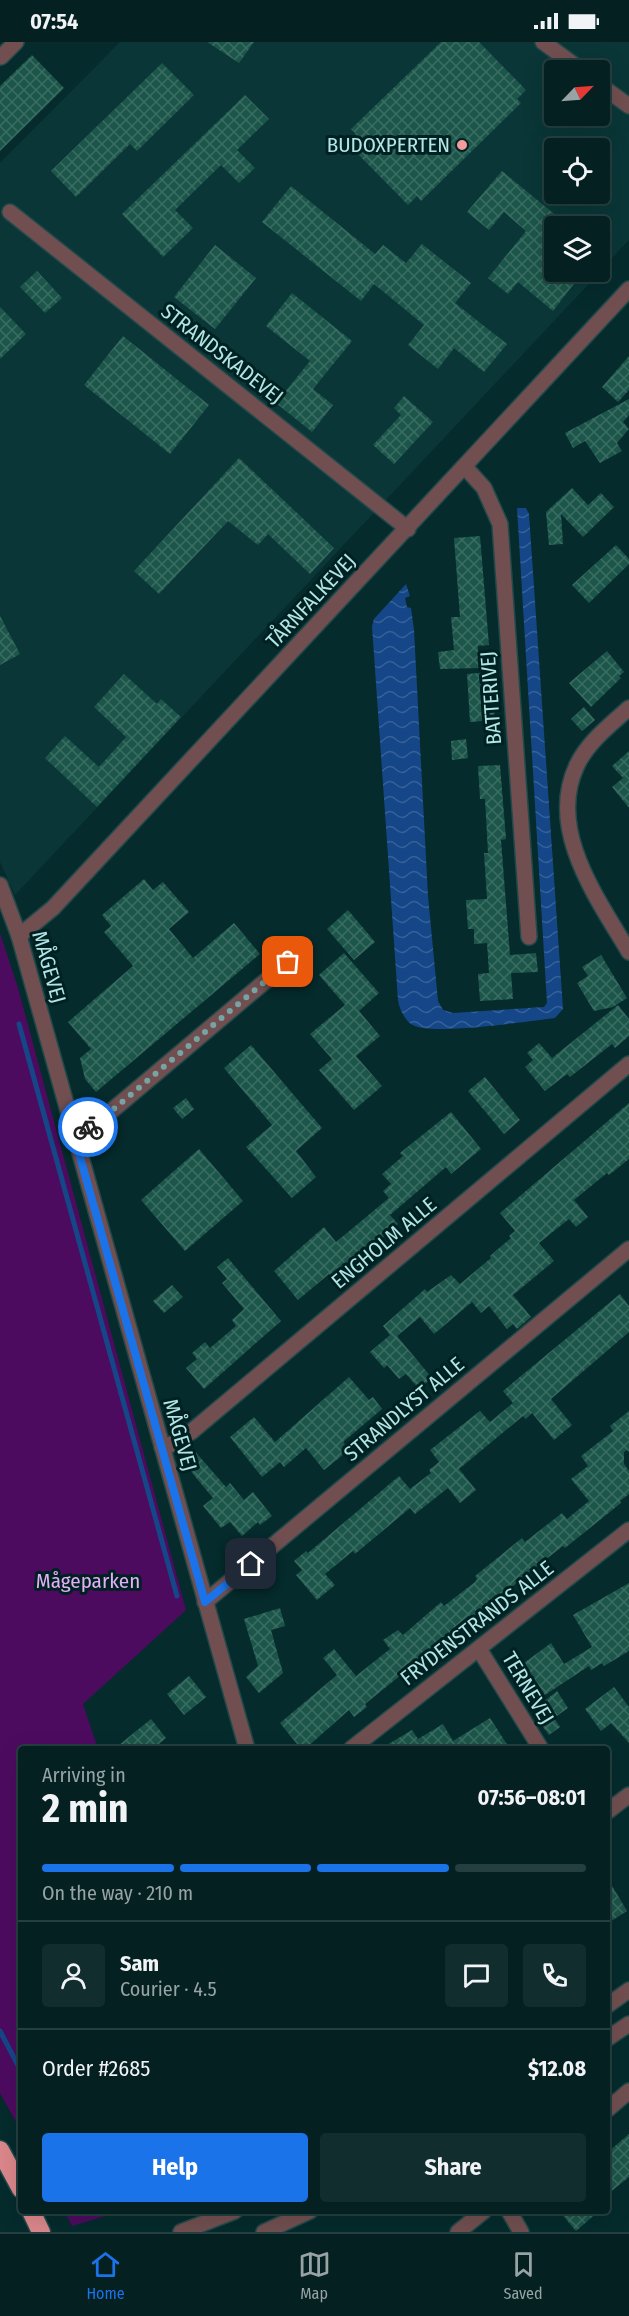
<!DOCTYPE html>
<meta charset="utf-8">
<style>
body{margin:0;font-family:"Fira Sans Condensed",sans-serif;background:#122d2e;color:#f1f3f6;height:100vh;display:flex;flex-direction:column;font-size:22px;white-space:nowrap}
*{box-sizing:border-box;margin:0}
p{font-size:20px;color:#97a3a5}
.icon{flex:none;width:33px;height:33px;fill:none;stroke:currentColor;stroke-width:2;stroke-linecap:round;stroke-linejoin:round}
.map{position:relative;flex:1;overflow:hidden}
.sheet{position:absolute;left:18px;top:1704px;width:592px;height:468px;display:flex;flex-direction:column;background:#042021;border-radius:6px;box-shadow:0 6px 24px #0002,0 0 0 2px #253e3f}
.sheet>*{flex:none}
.needle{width:39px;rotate:65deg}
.controls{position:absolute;left:544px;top:18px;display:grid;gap:12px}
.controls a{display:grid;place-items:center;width:66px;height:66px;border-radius:6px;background:#042021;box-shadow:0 6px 24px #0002,0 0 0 2px #253e3f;font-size:30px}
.pin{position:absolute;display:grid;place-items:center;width:51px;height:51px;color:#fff;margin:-26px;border-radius:12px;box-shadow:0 3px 9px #0006}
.courier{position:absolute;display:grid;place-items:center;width:60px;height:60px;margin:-30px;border:4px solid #1a73e8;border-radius:50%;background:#fff;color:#222;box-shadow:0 2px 8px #0007}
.head em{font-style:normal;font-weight:700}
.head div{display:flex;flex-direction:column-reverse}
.head{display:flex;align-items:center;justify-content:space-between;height:102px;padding:0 24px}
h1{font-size:39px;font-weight:700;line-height:45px}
.bar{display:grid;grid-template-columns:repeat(4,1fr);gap:9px 6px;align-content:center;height:72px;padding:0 24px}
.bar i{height:8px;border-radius:4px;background:#253e3f}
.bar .current{background:#1a73e8}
.bar p{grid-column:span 4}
.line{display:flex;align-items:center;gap:15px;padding:0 24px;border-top:2px solid #253e3f}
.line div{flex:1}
.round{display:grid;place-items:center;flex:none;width:63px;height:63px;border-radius:6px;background:#122d2e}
.button{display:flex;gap:12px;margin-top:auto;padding:12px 24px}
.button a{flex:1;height:69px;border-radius:6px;background:#1a73e8;color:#fff;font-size:24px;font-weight:700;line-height:69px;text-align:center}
.button a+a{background:#122d2e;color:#f1f3f6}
.status{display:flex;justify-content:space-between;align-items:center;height:42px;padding:0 30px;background:#042021;direction:ltr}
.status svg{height:16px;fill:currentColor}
.dock{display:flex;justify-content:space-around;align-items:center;height:84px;border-top:2px solid #253e3f;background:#042021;font-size:16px;color:#97a3a5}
.dock a{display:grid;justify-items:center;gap:3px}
.dock .current{color:#1a73e8}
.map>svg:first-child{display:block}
</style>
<div class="status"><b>07:54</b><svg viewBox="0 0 49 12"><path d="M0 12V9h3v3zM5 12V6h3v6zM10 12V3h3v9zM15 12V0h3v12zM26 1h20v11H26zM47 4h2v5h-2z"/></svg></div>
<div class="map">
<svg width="629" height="2190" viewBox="0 0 629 2190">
<defs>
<pattern id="water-waves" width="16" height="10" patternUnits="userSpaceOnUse" patternTransform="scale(1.5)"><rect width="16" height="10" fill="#154688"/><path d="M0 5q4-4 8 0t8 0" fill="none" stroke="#356199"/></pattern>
<pattern id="building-cross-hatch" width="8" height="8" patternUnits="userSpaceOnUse" patternTransform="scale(1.5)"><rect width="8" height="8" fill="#1c5549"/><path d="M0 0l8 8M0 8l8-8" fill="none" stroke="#3b6d63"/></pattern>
</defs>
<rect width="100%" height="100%" fill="#052b2c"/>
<path fill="#0a3637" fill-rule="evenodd" d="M120 0H629V198L600 229V184H555V230H600L15 853 0 820V121ZM555 28H600V74H555ZM555 106H600V152H555Z"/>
<g fill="#4d0b60">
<polygon points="0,891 18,946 186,1568 83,1662 98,1707 21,1707 21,2089 0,2051"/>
<polygon points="64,2169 122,2169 72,2184"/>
</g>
<path fill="url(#water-waves)" d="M517 466H526L529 472 563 967 555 976C529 979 428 995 411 982 404 977 399 966 398 958L372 584 374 577 406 542 410 554 405 556 407 565 411 566 414 588 428 854 438 959 443 968 453 971 544 965 547 961Z"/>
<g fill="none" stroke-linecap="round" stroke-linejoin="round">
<g stroke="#154688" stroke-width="5">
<polyline points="19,982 177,1554"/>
<polyline points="0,1989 21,2029"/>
</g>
</g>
<g fill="url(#building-cross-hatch)">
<polygon points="207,0 254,0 239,21"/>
<polygon points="441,0 479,0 526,48 517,57 521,61 421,159 417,154 408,163 347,101 356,92 351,87"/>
<polygon points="32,13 64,46 0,109 0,44"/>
<polygon points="162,21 194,53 137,109 130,102 76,155 51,129"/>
<polygon points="245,53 269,77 237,108 255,126 239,141 221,123 175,168 193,186 163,215 122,172"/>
<polygon points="502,129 569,184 555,184 555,230 583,230 553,269 518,240 508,252 488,236 526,189 504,170 489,188 467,170"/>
<polygon points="291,144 375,212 383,203 406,221 422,202 471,241 455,261 507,302 484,330 454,306 438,327 408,303 424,283 374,242 361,259 262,180"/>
<polygon points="215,203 256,236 215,287 174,255"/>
<polygon points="37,229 62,256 45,271 20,245"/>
<polygon points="292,251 352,299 313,347 333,363 312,390 276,361 310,319 266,284"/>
<polygon points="0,265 26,292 0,317"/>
<polygon points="123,294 209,363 170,412 84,343"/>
<polygon points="629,314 629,348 618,360 602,345"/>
<polygon points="404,354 433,380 394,422 373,403 401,373 394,366"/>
<polygon points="629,357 629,373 623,380 629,387 617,401 622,409 600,421 585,399 573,406 565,391"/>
<polygon points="239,416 334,506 310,532 268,492 258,503 228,479 159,552 134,529"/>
<polygon points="572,446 588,463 601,451 614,465 583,495 561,472 563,502 549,503 546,470"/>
<polygon points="480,494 489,603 478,604 479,626 440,627 438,610 454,608 451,575 460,575 454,496"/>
<polygon points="616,503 629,517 629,522 589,561 572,543"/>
<polygon points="0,574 20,612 0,623"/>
<polygon points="607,609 624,630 619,634 621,636 591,665 569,641"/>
<polygon points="491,630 495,678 470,680 467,632"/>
<polygon points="124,632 157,662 161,657 181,675 97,765 45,716 65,694 99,725 126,695 94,665"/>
<polygon points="584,665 595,678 582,689 571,677"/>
<polygon points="466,697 468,716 452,718 451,699"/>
<polygon points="629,709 629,766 612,745 623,736 612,724"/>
<polygon points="500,723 506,797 501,798 510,913 536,911 538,930 511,931 513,957 480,959 478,932 489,931 487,901 474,902 474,887 468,887 466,858 487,857 484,811 488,811 485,757 480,757 478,724"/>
<polygon points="144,837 153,848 163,840 189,870 169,887 193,916 234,881 260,912 96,1050 85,1037 80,1016 91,1007 68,980 133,924 104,890 111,884 102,873"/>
<polygon points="348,868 375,900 354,918 327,887"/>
<polygon points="344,911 379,951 359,969 380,994 356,1014 382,1044 354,1068 319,1028 332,1017 310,992 345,963 319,933"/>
<polygon points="601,913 627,956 613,965 594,969 577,941 588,934 582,925"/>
<polygon points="618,963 629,977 629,994 615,1006 612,1002 570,1035 567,1032 545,1049 525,1025 533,1018 527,1011 539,1001 552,1016"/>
<polygon points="251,1003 322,1086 296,1109 316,1135 292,1156 246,1105 272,1083 224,1026"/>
<polygon points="485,1035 520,1078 504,1092 468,1049"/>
<polygon points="186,1056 194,1067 182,1077 173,1066"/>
<polygon points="629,1061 629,1117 609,1133 607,1131 574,1158 588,1175 576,1185 569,1177 539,1201 554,1219 513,1253 531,1275 517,1287 513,1282 507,1287 489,1264 481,1271 472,1260 434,1292 420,1275 397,1294 432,1336 419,1347 406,1332 399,1337 387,1323 384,1326 370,1310 390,1293 383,1284 425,1247 427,1250 451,1233 460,1242 491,1216 490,1214 511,1196 509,1194 515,1189 500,1171"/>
<polygon points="451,1070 481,1107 451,1132 446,1125 390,1173 398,1182 353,1222 333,1238 329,1232 298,1258 274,1229 324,1185 336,1200 389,1156 383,1149 391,1142 382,1132 403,1114 400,1111"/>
<polygon points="199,1107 243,1159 185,1209 141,1158"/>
<polygon points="228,1216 281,1279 204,1347 186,1326 197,1317 192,1311 205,1300 210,1306 236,1284 232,1278 244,1267 222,1241 227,1237 217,1225"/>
<polygon points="172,1243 183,1255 164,1271 153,1259"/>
<polygon points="620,1252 629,1264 629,1290 551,1357 572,1383 554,1398 532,1371 526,1377 523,1374 459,1427 476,1448 460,1461 448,1446 415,1472 410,1466 355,1512 353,1509 325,1532 335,1543 317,1558 296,1533 302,1528 294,1519 306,1509 308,1511 399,1434 410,1447 431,1431 429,1428 439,1420 430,1408 480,1369 490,1380 513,1361 503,1349"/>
<polygon points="349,1335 369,1358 373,1355 382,1367 343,1400 349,1408 324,1428 306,1406 284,1425 280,1420 262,1435 230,1395 254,1375 275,1400"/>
<polygon points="629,1369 629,1410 627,1408 624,1410 624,1422 629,1429 629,1452 620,1459 621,1461 565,1506 563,1504 536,1525 464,1585 463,1583 365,1662 367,1665 354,1675 349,1668 305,1707 301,1707 280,1681 337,1633 323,1616 334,1607 356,1634 390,1607 383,1598 398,1588 403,1593 441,1560 444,1564 475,1540 477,1537 475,1534 522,1496 525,1500 562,1471 567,1477 589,1459 571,1437 588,1424 581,1414 613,1389 610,1384"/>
<polygon points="192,1406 226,1445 230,1441 244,1458 253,1450 272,1474 260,1483 258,1480 242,1494 230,1480 221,1486 203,1464 213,1456 188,1426"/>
<polygon points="629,1541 629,1609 604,1624 602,1621 591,1628 589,1624 545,1653 524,1621 551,1601 564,1622 592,1605 573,1573"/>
<polygon points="280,1566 285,1584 271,1588 283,1631 259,1651 246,1635 258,1624 244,1577"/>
<polygon points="189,1634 206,1655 184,1673 167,1652"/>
<polygon points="614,1645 629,1665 629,1701 611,1681 601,1689 585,1667"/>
<polygon points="557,1649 568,1666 554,1676 560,1685 549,1693 537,1677 548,1670 542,1661"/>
<polygon points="490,1676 510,1707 380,1707 412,1688 418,1697 443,1682 453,1699"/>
<polygon points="151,1677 166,1696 153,1707 114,1707"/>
<polygon points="608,1837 627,1869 608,1881"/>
<polygon points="629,2092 629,2135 608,2152 608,2110"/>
<polygon points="559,2169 599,2169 576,2189"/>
</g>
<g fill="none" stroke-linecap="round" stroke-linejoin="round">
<defs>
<g id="minor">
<polyline points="543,0 581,28"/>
<polyline points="1,15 16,0"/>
<polyline points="600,43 629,64"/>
<polyline points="10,170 408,487"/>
<polyline points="465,425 484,446 500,482 529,895"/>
<path d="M629 666C610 683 588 700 577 723 546 788 598 857 629 910"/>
<polyline points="0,843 19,894 247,1707"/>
<polyline points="19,894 53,866 629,247"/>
<polyline points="73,1090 96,1082 288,920"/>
<polyline points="162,1405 172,1402 191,1390 629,1022"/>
<polyline points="205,1560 629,1207"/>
<polyline points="479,1607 541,1707"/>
<polyline points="351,1707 629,1488"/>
<polyline points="608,1769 629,1753"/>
<polyline points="608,1963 629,1948"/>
<polyline points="608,1996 629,1982"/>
<polyline points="608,2067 629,2049"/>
<polyline points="509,2169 521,2190"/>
<polyline points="181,2190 235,2169"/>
<polyline points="264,2190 310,2169"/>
<polyline points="458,2190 484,2169"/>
</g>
<g id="highway">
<polyline points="0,2108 21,2147"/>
<polyline points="31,2169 41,2190"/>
</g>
</defs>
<use href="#minor" stroke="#21494a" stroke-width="18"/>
<use href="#highway" stroke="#21494a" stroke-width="21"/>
<use href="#minor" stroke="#714f50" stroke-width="15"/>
<use href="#highway" stroke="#db878b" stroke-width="18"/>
</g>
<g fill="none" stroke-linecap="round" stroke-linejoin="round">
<polyline stroke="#76a4a5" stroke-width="6" stroke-dasharray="0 10.8" points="88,1085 96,1082 288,920"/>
<polyline stroke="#1a73e8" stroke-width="8" points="88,1085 73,1090 205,1560 251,1522"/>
</g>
<circle fill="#f59b9e" stroke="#002122" stroke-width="2" cx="462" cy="103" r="6"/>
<g text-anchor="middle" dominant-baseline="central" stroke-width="6" stroke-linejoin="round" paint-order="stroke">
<g font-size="21" fill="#b3e5e6" stroke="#002122" text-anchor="end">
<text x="450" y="103">BUDOXPERTEN</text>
</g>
<g font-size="21" fill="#b3e5e6" stroke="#002122">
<text transform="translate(222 312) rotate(38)">STRANDSKADEVEJ</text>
<text transform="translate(311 559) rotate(-47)">TÅRNFALKEVEJ</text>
<text transform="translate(491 656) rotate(-94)">BATTERIVEJ</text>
<text transform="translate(49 925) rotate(74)">MÅGEVEJ</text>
<text transform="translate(384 1201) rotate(-40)">ENGHOLM ALLE</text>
<text transform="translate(404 1367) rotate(-40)">STRANDLYST ALLE</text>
<text transform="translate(180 1393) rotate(74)">MÅGEVEJ</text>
<text transform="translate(477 1581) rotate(-38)">FRYDENSTRANDS ALLE</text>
<text transform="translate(528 1646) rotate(59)">TERNEVEJ</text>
</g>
<g font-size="21" fill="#e3aff5" stroke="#002122">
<text x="88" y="1539">Mågeparken</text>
</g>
</g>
</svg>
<div class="controls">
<a><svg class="needle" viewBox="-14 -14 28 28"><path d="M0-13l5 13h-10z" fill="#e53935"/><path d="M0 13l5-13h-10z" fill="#97a3a5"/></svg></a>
<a><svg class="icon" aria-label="locate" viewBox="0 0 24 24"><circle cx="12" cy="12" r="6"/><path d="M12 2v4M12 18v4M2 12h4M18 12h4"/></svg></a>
<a><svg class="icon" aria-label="layers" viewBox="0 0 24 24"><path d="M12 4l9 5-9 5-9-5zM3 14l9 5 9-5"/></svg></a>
</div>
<div class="pin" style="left:288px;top:920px;background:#ea580c"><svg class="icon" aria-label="bag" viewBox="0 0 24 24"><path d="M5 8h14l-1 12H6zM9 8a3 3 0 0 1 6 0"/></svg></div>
<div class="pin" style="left:251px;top:1522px;background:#1f2937"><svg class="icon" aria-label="home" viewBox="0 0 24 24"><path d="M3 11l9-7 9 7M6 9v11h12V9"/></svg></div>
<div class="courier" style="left:88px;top:1085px"><svg class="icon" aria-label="bike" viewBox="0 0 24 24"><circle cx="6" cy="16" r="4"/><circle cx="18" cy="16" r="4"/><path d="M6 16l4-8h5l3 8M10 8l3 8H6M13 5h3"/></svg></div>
<section class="sheet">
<div class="head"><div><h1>2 min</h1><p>Arriving in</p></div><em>07:56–08:01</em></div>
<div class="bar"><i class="current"></i><i class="current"></i><i class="current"></i><i></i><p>On the way · 210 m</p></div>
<div class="line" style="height:108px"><a class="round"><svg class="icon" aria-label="person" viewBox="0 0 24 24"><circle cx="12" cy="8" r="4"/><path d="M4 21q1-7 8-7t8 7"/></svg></a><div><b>Sam</b><p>Courier · 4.5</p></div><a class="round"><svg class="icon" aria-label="chat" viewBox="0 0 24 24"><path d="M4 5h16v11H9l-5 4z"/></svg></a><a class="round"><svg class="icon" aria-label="phone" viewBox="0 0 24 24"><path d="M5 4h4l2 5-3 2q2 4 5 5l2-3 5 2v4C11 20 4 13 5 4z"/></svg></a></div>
<div class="line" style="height:78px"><div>Order #2685</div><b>$12.08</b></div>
<div class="button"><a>Help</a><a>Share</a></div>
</section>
</div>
<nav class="dock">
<a class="current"><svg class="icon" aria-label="home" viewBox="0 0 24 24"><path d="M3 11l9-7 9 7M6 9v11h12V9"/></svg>Home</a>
<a><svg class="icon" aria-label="map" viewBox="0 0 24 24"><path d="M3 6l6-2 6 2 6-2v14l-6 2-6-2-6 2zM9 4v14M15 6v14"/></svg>Map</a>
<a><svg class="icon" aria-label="saved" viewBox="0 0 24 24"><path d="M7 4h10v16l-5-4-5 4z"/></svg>Saved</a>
</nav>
